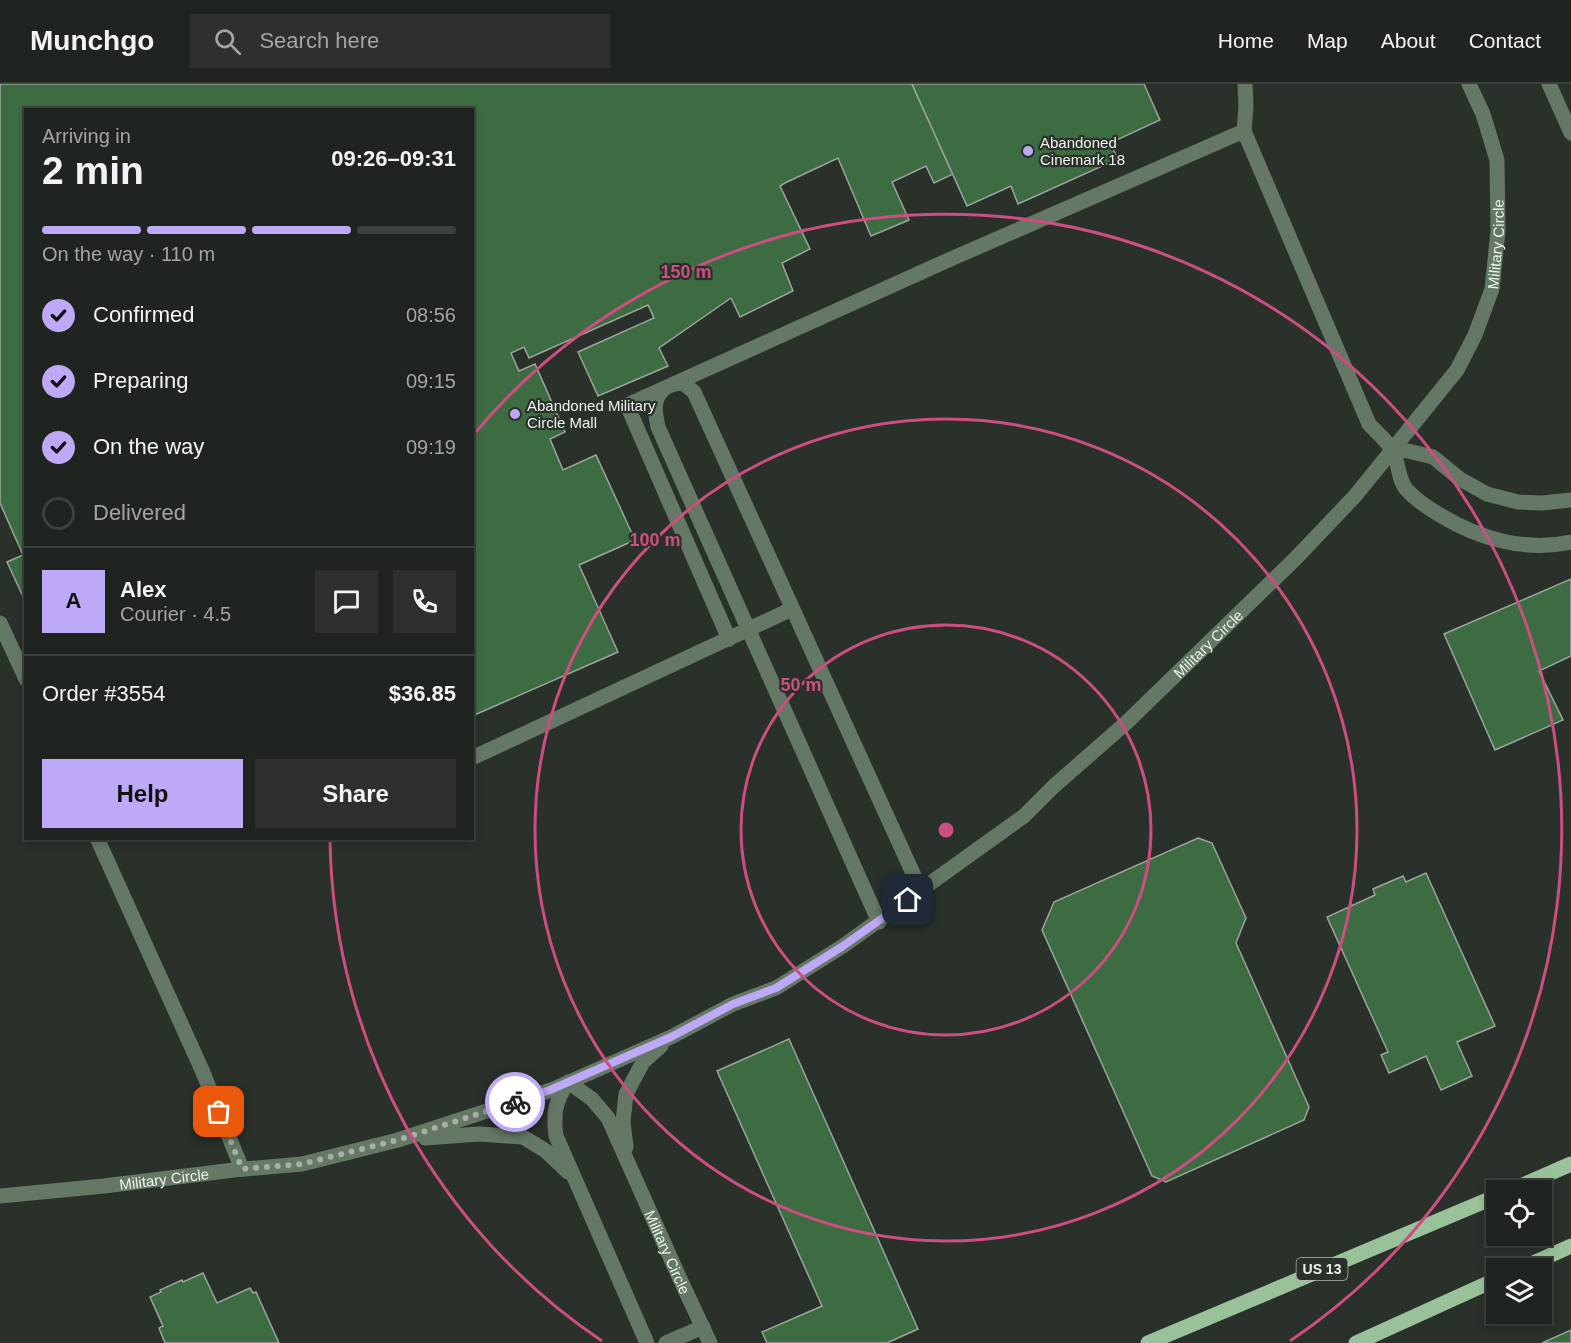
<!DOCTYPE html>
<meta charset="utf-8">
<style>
body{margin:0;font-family:Helvetica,sans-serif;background:#2d302d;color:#f1f3f6;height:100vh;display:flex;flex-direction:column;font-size:22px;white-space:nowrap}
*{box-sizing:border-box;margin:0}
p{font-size:20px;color:#a2a4a5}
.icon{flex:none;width:33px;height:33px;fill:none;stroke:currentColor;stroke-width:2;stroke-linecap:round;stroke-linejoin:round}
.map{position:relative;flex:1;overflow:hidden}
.sheet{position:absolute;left:24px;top:24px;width:450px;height:732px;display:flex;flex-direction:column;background:#202420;border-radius:0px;box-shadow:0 3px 9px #0003,0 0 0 2px #3d413e}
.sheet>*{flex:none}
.fabs{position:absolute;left:1486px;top:1096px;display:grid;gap:12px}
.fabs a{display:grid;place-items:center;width:66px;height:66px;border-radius:0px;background:#202420;box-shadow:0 3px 9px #0003,0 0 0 2px #3d413e;font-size:30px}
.pin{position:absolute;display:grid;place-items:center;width:51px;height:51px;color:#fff;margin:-26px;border-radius:12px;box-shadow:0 3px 9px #0006}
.courier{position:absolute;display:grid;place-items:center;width:60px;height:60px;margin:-30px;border:4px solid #bda9f5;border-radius:50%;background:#fff;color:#222;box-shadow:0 2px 8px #0007}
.summary em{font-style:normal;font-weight:800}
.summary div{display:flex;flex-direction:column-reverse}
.summary{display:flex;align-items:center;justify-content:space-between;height:102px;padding:0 18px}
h1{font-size:39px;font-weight:800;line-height:45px}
.bar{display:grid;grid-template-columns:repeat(4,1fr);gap:9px 6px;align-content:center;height:72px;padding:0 18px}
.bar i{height:8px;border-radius:4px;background:#3d413e}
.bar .active{background:#bda9f5}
.bar p{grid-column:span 4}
.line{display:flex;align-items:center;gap:15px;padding:0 18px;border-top:2px solid #3d413e}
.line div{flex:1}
.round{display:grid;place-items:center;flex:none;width:63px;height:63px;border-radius:0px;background:#2d302d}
ol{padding:0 18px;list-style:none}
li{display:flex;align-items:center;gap:18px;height:66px}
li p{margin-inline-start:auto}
li .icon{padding:6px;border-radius:50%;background:#bda9f5;color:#111;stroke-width:4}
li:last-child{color:#a2a4a5}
li i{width:33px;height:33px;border:3px solid #3d413e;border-radius:50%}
.primary-button{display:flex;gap:12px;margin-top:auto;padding:12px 18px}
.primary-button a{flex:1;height:69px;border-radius:0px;background:#bda9f5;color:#111;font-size:24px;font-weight:800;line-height:69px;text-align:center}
.primary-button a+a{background:#2d302d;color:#f1f3f6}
header{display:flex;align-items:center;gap:36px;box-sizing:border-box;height:84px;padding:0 30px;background:#202420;border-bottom:2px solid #3d413e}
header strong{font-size:28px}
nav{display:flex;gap:33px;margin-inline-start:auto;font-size:21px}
.search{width:420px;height:54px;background:#2d302d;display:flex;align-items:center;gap:15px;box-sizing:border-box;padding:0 21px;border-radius:0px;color:#a2a4a5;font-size:22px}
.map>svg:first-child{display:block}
</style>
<header>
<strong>Munchgo</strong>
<div class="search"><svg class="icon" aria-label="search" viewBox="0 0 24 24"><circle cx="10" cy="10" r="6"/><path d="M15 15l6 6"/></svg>Search here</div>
<nav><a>Home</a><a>Map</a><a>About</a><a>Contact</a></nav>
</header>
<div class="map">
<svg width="1571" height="1259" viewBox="0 0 1571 1259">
<rect width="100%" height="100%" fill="#2a302a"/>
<g fill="#3e6c42" stroke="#9ca49c" stroke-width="1.5">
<polygon points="0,0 912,0 953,90 934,99 926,82 892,98 909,136 871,152 838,74 785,99 780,102 810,165 782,179 793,207 740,233 731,214 659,264 668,282 598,312 578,268 654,234 648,221 529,274 524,263 511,269 519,287 535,280 565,348 550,355 563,386 596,371 635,456 579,481 618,568 472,632 472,26 26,26 26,519 7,478 23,471 0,419"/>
<polygon points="912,0 1144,0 1160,36 1110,59 1118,75 1018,120 1011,102 967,122"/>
<polygon points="1571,495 1571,572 1539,587 1563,636 1495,666 1444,550"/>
<polygon points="1198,754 1212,759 1246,834 1236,859 1309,1023 1304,1036 1166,1098 1152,1092 1042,846 1054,818"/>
<polygon points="1426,789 1495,942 1457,958 1472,992 1441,1006 1426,972 1389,989 1381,971 1388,968 1327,833 1375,811 1373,805 1403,792 1406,798"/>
<polygon points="789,955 918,1245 887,1259 767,1259 762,1248 822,1222 717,987"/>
<polygon points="203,1189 217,1219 250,1204 253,1209 256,1208 279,1259 165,1259 159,1244 163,1242 150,1213 161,1208 160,1206 182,1196 183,1198"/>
<polygon points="1571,1246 1571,1259 1542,1259"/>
</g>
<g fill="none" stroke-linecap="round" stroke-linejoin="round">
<g stroke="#647865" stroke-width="15">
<polyline points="1549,0 1571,49"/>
<polyline points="1244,47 1246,22 1245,0"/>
<polyline points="674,300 683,299 694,308 921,807"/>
<path d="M664 305C652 315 655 329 658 343L879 838"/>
<polyline points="1393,366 1408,367 1433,373 1460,395 1487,410 1518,418 1542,419 1571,416"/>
<polyline points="0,539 26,595"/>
<path d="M729 555 627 321 953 174 1244 47 1369 340C1377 349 1389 358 1393 368 1399 379 1398 397 1407 406 1416 416 1428 424 1440 431 1479 455 1526 468 1571 458"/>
<polyline points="472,674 792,525"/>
<polyline points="97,754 202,986 242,1085"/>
<polyline points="425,1054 479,1050 523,1053 546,1067 568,1088"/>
<polyline points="626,1063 623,1038 626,1010 643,978 661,962"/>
<path id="s1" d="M0 1112 104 1102 234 1086 302 1080 398 1056 551 1006 671 953 733 920 776 904 843 862 1024 732 1054 702 1126 639 1296 474 1355 412 1457 286 1475 251 1492 205 1498 147 1497 76 1483 30 1469 0"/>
<path id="s2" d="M647 1259 556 1052C553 1029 555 1018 568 998L592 1015 608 1034 680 1195 710 1259"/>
<polyline points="666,1259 703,1243"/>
</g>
<g stroke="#99c29a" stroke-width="15">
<polyline points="1509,1107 1571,1080"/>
<polyline points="1520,1185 1571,1162"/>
<polyline points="1148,1259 1497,1112"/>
<polyline points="1356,1259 1497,1195"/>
</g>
</g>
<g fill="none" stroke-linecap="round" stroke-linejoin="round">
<polyline stroke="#a9aea9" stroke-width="6" stroke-dasharray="0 10.8" points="219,1028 242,1085 302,1080 398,1056 515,1018"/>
<polyline stroke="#bda9f5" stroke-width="8" points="515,1018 550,1006 671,953 733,920 776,904 843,862 908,816"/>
</g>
<g fill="none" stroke="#cd4e80" stroke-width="3">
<circle cx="946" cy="746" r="205"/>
<circle cx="946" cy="746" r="411"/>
<path d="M602 1257A616 616 0 0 1 330 757M474 350A616 616 0 1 1 1290 1257"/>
</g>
<g fill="#bda9f5" stroke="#2a302a" stroke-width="2">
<circle cx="1028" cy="67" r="6"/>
<circle cx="515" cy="330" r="6"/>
</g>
<g text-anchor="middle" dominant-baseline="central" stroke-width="4.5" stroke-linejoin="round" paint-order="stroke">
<rect fill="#2a302a" stroke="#b2b8b2" stroke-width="1.5" x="1296.5" y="1174" width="51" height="22" rx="4.5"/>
<g font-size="14" font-weight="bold" fill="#edf2ed">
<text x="1322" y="1185">US 13</text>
</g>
<g font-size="15" fill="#edf2ed" stroke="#2a302a" text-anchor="start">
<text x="1040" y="58">Abandoned<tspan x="1040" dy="17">Cinemark 18</tspan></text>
<text x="527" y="321">Abandoned Military<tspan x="527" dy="17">Circle Mall</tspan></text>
</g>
<g font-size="15" fill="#edf2ed" stroke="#2a302a">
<text stroke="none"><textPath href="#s1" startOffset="1869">Military Circle</textPath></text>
<text stroke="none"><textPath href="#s1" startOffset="1365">Military Circle</textPath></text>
<text stroke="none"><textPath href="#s1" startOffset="165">Military Circle</textPath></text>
<text stroke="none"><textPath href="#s2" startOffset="484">Military Circle</textPath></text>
</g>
</g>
<circle cx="946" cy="746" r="9" fill="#cd4e80" stroke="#2a302a" stroke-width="3"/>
<g font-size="18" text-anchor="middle" font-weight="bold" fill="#cd4e80" stroke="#2a302a" stroke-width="4.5" stroke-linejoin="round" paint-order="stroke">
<text x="686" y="194">150 m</text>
<text x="655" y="462">100 m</text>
<text x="801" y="607">50 m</text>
</g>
</svg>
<div class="fabs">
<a><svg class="icon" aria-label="locate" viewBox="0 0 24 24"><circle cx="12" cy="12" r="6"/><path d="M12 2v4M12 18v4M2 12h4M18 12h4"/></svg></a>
<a><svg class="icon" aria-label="layers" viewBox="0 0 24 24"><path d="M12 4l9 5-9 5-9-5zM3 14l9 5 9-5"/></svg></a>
</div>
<div class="pin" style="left:219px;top:1028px;background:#ea580c"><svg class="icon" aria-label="bag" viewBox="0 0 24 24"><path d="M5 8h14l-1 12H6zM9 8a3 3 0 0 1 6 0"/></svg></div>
<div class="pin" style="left:908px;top:816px;background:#1f2937"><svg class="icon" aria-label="home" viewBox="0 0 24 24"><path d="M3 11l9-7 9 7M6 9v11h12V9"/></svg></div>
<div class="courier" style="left:515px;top:1018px"><svg class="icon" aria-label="bike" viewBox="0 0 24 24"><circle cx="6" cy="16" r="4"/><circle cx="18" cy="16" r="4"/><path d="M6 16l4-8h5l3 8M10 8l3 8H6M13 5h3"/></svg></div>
<section class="sheet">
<div class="summary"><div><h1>2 min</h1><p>Arriving in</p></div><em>09:26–09:31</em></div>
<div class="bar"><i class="active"></i><i class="active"></i><i class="active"></i><i></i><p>On the way · 110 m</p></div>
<ol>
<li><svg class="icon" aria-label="check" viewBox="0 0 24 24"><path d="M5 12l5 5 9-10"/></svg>Confirmed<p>08:56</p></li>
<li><svg class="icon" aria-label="check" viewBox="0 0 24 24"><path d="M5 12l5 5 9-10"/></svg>Preparing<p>09:15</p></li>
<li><svg class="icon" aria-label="check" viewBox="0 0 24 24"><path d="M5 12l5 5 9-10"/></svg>On the way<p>09:19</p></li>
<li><i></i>Delivered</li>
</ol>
<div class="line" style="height:108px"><b class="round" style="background:#bda9f5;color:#111">A</b><div><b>Alex</b><p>Courier · 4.5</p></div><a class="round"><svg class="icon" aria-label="chat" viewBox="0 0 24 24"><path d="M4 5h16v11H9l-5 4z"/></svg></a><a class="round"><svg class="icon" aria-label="phone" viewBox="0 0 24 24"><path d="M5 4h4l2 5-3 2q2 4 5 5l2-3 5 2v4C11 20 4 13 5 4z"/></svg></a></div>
<div class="line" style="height:78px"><div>Order #3554</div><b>$36.85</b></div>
<div class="primary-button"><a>Help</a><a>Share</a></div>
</section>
</div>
